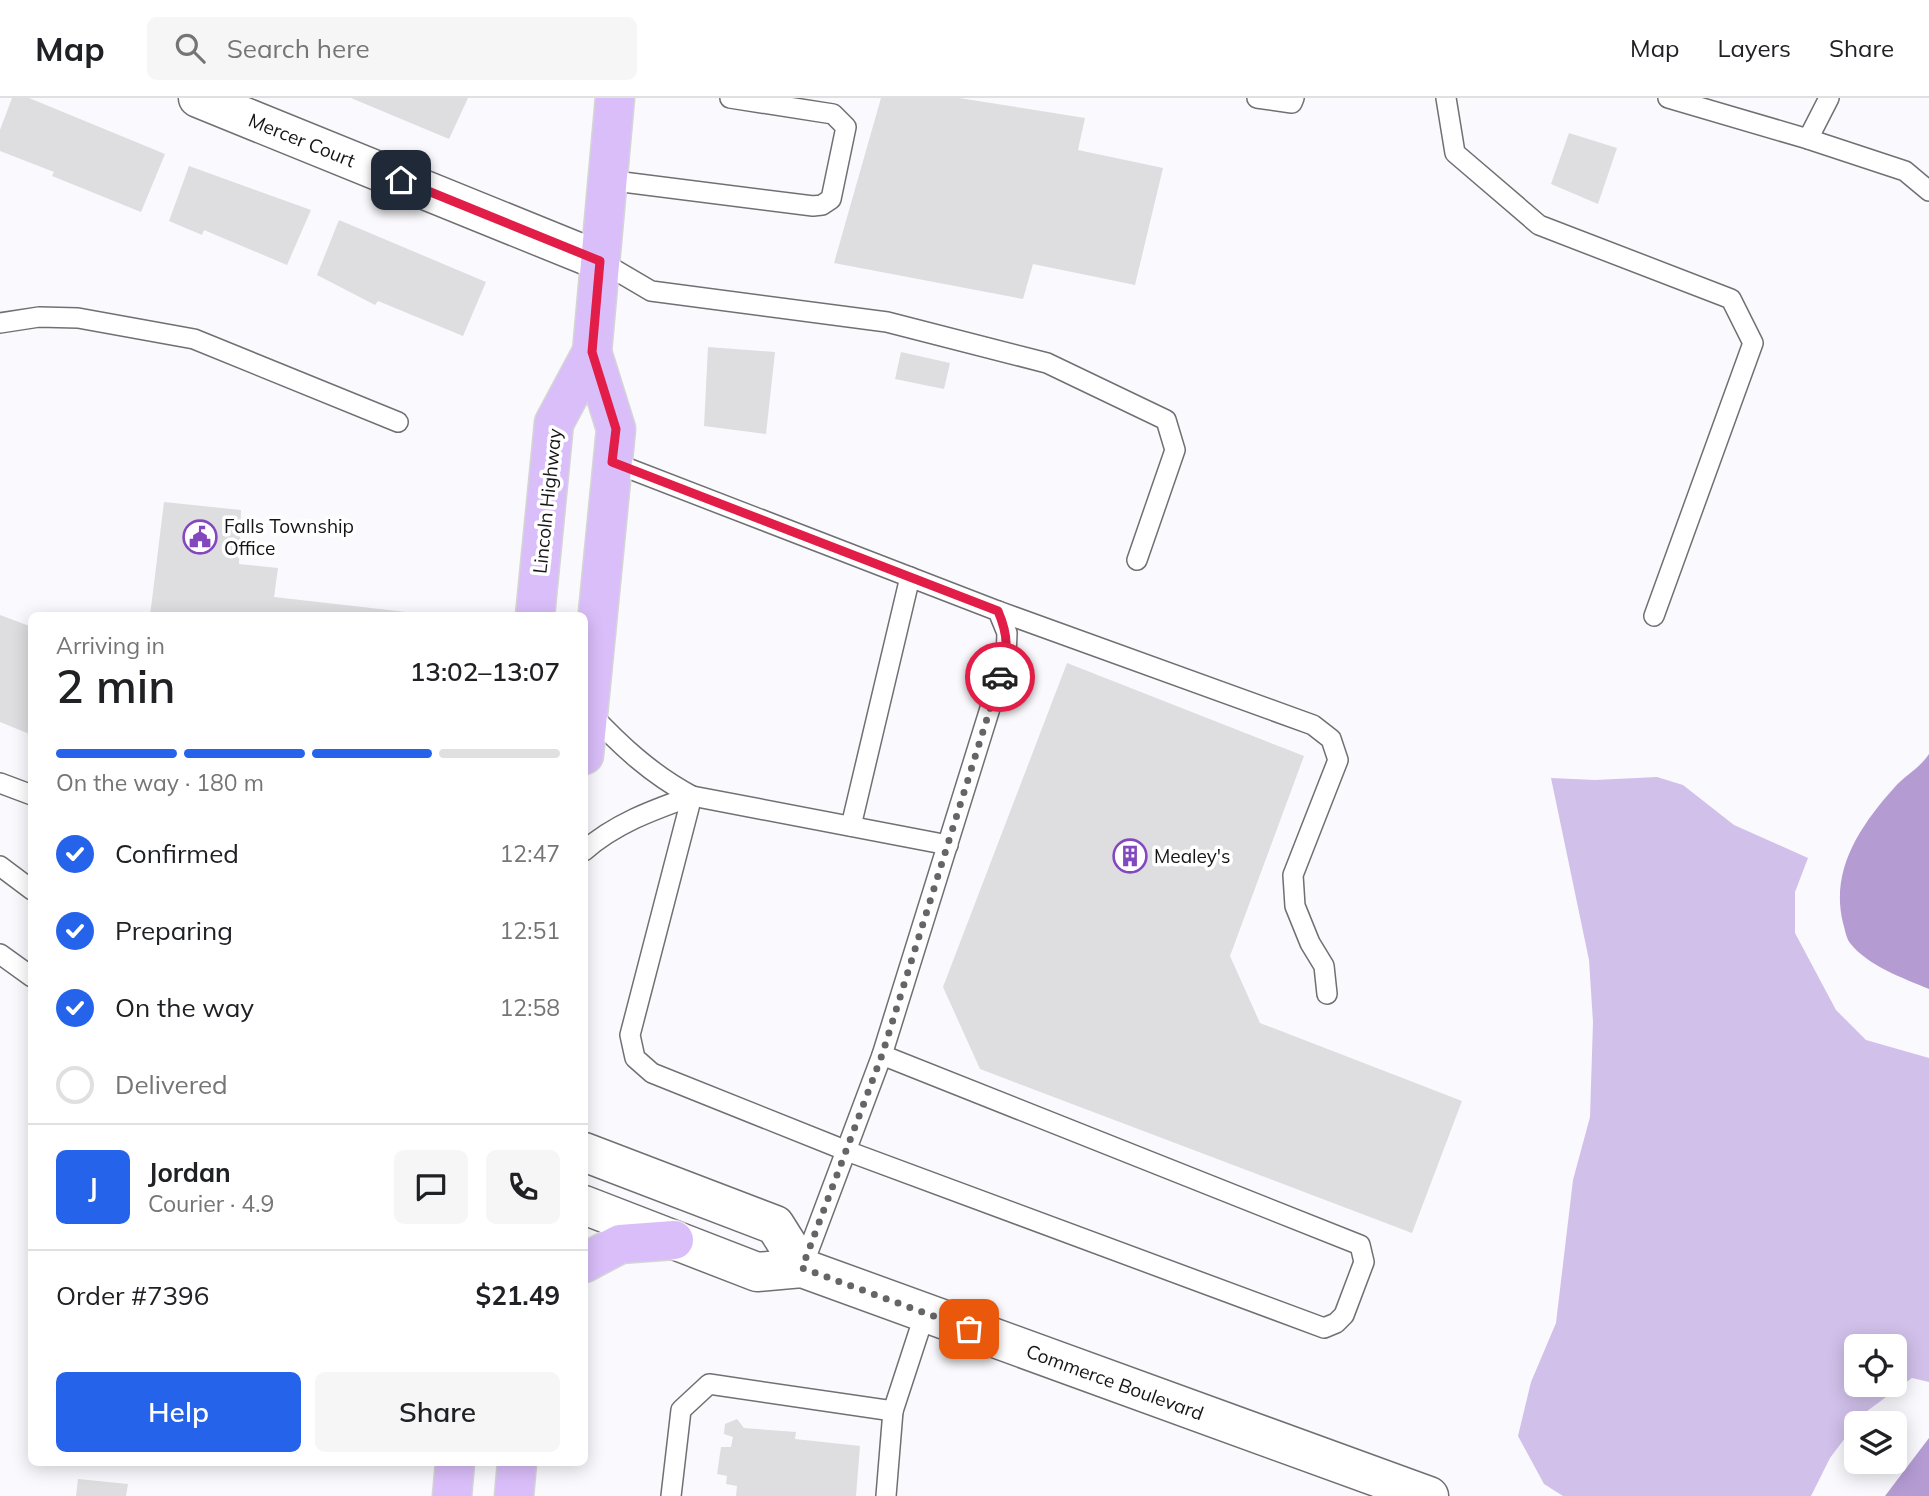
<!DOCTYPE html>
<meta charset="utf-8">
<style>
body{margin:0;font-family:Mulish,sans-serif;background:#f6f6f6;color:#202124;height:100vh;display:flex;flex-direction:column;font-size:26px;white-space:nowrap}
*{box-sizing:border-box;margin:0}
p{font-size:23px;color:#757577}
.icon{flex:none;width:38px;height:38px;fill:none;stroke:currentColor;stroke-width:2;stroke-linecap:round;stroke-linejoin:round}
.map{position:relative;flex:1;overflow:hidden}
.sheet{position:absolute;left:28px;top:514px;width:560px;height:854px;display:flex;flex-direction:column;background:#fff;border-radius:10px;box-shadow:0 4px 18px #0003}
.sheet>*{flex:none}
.fabs{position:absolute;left:1844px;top:1236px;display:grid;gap:14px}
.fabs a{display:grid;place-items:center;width:63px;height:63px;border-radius:10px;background:#fff;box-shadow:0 4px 18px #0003;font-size:35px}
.pin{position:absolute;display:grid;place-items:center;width:60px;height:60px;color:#fff;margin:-30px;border-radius:14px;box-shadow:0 4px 10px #0006}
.courier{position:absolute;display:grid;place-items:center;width:70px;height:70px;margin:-35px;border:5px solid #e11d48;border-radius:50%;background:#fff;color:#222;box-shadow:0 2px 9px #0007}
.headline em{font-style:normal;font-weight:600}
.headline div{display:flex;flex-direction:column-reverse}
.headline{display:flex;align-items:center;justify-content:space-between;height:119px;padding:0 28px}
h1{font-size:46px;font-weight:600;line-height:52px}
.bar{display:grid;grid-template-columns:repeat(4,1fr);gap:10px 7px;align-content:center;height:84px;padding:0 28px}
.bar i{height:9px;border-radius:5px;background:#e0e0e0}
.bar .active{background:#2563eb}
.bar p{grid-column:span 4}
.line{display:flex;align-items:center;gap:18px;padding:0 28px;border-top:2px solid #e0e0e0}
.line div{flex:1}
.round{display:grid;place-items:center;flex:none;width:74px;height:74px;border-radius:10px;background:#f6f6f6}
ol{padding:0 28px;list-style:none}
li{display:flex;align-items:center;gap:21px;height:77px}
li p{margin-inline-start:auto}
li .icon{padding:7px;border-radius:50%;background:#2563eb;color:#fff;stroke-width:4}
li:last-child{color:#757577}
li i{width:38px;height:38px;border:4px solid #e0e0e0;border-radius:50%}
.cta{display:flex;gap:14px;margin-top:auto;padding:14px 28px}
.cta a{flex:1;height:80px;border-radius:10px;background:#2563eb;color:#fff;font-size:28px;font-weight:600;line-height:80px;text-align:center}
.cta a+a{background:#f6f6f6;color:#202124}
header{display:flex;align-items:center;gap:42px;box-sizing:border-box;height:98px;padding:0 35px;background:#fff;border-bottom:2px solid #e0e0e0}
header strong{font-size:33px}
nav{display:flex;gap:38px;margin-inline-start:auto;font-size:24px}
.search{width:490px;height:63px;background:#f6f6f6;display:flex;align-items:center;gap:18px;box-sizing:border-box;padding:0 24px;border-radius:10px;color:#757577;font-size:26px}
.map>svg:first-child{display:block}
</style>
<header>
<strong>Map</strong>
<div class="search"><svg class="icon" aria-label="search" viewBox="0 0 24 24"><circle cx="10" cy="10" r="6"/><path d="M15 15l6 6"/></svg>Search here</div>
<nav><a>Map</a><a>Layers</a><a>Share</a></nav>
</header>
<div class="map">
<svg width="1929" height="1398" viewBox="0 0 1929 1398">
<rect width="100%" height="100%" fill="#faf9fd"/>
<path fill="#d1c0ea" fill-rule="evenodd" d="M1657 679 1683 687 1734 727 1808 760 1795 794V835L1836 912 1866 942 1929 960V1284L1912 1280 1863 1316 1830 1360 1811 1398H1563L1544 1386 1518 1338 1531 1284 1556 1225 1573 1082 1590 1019 1593 924 1589 862 1551 680 1595 682ZM1857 1248H1895V1286H1857Z"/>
<g fill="#b49cd3">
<path d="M1929 656V891C1903 880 1868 868 1850 845 1846 840 1845 831 1843 825 1830 772 1860 728 1894 690 1905 677 1919 671 1929 656Z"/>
<polygon points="1929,1340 1929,1398 1885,1398"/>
</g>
<g fill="#dedde0">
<polygon points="12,0 29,0 165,56 141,114 52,78 54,74 0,53 0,32"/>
<polygon points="351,0 468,0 449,41"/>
<polygon points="881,0 959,0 1085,20 1078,52 1163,70 1135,187 1033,166 1023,201 834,165"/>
<polygon points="1569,35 1617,50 1598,106 1551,86"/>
<polygon points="189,68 311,112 287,167 204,132 202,137 169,123"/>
<polygon points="339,122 486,184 463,238 378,203 375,207 317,177"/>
<polygon points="708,249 775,254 766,336 704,328"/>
<polygon points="901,254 950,265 944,291 895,281"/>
<polygon points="164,404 241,412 239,466 278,470 274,499 441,518 150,518"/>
<polygon points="0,517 32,529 32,637 0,624"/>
<polygon points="1067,565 1304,658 1230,858 1260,925 1462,1003 1412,1135 980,971 943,889"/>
<polygon points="737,1321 744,1330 796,1334 795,1341 860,1348 856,1398 736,1398 737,1388 726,1386 727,1378 717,1376 721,1349 731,1349 733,1339 724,1336 725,1326"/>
<polygon points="78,1381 128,1386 126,1398 76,1398"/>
</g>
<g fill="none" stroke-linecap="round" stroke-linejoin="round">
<defs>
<g id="lane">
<polyline points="1257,0 1292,5 1294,0"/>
<polyline points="1446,0 1455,55 1539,127 1731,201 1753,245 1654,518"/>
<polyline points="1668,0 1808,41 1829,0"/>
<polyline points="1808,41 1905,73 1929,93"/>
<polyline points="607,82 813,108 822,107 831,101 846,29 833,16 730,0"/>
<polyline points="600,163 651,193 887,224 1047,265 1166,322 1175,352 1137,462"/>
<polyline points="0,225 39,219 78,220 194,241 398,324"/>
<polyline points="612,364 998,513 1007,535 1006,559 882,957 802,1170"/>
<polyline points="998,513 1313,627 1331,641 1338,662 1293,777 1295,808 1310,845 1324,868 1327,896"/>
<polyline points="0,685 32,697"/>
<polyline points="851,728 910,479"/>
<path d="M584 753C616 725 653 712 692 698 651 676 621 648 589 614"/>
<polyline points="0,768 32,792"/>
<polyline points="0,856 32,879"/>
<polyline points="882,957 1360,1147 1364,1164 1344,1217 1336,1225 1324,1230 847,1053 652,975 635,960 630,937 692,698 948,747"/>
<polyline points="671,1398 681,1312 709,1286 893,1313 925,1215"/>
<polyline points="886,1398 893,1313"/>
</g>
<g id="street">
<polyline points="198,0 600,163"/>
<polyline points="584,1054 775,1127 802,1170"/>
<polyline points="584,1107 757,1174 802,1170 1429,1398"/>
</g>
<g id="primary">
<polyline points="535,518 554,325 592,254"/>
<polyline points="584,657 616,331 592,254 615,0"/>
<polyline points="584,1165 620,1146 674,1142"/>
<polyline points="452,1398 455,1365"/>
<polyline points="514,1398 517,1365"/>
</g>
</defs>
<use href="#lane" stroke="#706f72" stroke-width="22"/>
<use href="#street" stroke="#706f72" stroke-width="41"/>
<use href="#primary" stroke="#d5d5d5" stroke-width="41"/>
<use href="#lane" stroke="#fff" stroke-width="19"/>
<use href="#street" stroke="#fff" stroke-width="38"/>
<use href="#primary" stroke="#dabefa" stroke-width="38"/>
</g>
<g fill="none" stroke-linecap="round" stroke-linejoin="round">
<polyline stroke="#656467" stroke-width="7" stroke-dasharray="0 12.6" points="969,1231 802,1170 882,957 1000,579"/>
<path stroke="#e11d48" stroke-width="9" d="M401 82 600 163 592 254 616 331 612 364 998 513C1009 539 1008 552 1000 579"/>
</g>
<defs>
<symbol id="civic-ring" viewBox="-11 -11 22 22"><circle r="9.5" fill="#fff" stroke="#8448be" stroke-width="1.5"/><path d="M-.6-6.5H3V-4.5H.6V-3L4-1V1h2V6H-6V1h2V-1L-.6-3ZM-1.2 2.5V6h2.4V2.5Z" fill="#8448be"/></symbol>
<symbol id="building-ring" viewBox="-11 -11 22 22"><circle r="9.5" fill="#fff" stroke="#8448be" stroke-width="1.5"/><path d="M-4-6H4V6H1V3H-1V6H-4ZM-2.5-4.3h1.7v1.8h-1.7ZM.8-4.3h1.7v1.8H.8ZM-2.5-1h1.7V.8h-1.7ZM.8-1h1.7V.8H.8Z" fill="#8448be"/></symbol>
</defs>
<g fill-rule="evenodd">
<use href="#civic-ring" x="181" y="420" width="38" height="38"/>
<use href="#building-ring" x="1111" y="739" width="38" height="38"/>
</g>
<g text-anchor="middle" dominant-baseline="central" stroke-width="7" stroke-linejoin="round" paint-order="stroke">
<g font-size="19" fill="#151416" stroke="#fff">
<text transform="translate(302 42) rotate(22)">Mercer Court</text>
<text transform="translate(547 403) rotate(-84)">Lincoln Highway</text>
<text transform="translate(1115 1284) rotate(20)">Commerce Boulevard</text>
</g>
<g font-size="19" fill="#151416" stroke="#fff" text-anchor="start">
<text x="224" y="428">Falls Township<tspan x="224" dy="22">Office</tspan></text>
<text x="1154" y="758">Mealey's</text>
</g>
</g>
</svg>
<div class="fabs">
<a><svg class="icon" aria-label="locate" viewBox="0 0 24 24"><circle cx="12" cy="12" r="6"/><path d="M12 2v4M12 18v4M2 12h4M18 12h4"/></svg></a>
<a><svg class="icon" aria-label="layers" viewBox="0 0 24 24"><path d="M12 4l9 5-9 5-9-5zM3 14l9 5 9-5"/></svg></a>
</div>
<div class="pin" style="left:969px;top:1231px;background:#ea580c"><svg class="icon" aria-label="bag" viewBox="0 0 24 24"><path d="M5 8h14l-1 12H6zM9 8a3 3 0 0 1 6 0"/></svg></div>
<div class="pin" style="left:401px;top:82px;background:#1f2937"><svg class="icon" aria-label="home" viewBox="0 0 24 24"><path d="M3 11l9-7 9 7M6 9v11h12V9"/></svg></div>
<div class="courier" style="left:1000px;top:579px"><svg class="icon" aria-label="car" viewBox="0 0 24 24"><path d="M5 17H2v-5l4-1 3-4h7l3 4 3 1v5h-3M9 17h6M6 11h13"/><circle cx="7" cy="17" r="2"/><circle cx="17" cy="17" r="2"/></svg></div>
<section class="sheet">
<div class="headline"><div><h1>2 min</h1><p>Arriving in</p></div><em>13:02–13:07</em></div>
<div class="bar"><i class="active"></i><i class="active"></i><i class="active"></i><i></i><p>On the way · 180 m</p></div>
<ol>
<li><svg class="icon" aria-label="check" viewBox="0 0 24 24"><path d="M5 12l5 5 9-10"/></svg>Confirmed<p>12:47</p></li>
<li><svg class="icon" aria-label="check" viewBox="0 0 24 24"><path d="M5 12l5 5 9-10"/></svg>Preparing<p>12:51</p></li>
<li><svg class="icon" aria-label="check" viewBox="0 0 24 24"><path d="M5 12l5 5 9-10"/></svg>On the way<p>12:58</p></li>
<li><i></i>Delivered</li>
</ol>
<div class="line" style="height:126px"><b class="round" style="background:#2563eb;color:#fff">J</b><div><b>Jordan</b><p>Courier · 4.9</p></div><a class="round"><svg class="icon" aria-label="chat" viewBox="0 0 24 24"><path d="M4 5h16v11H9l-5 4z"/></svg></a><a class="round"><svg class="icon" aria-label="phone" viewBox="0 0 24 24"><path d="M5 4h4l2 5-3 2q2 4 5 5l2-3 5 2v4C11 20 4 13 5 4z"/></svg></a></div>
<div class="line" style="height:91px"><div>Order #7396</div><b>$21.49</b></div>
<div class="cta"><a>Help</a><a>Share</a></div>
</section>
</div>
